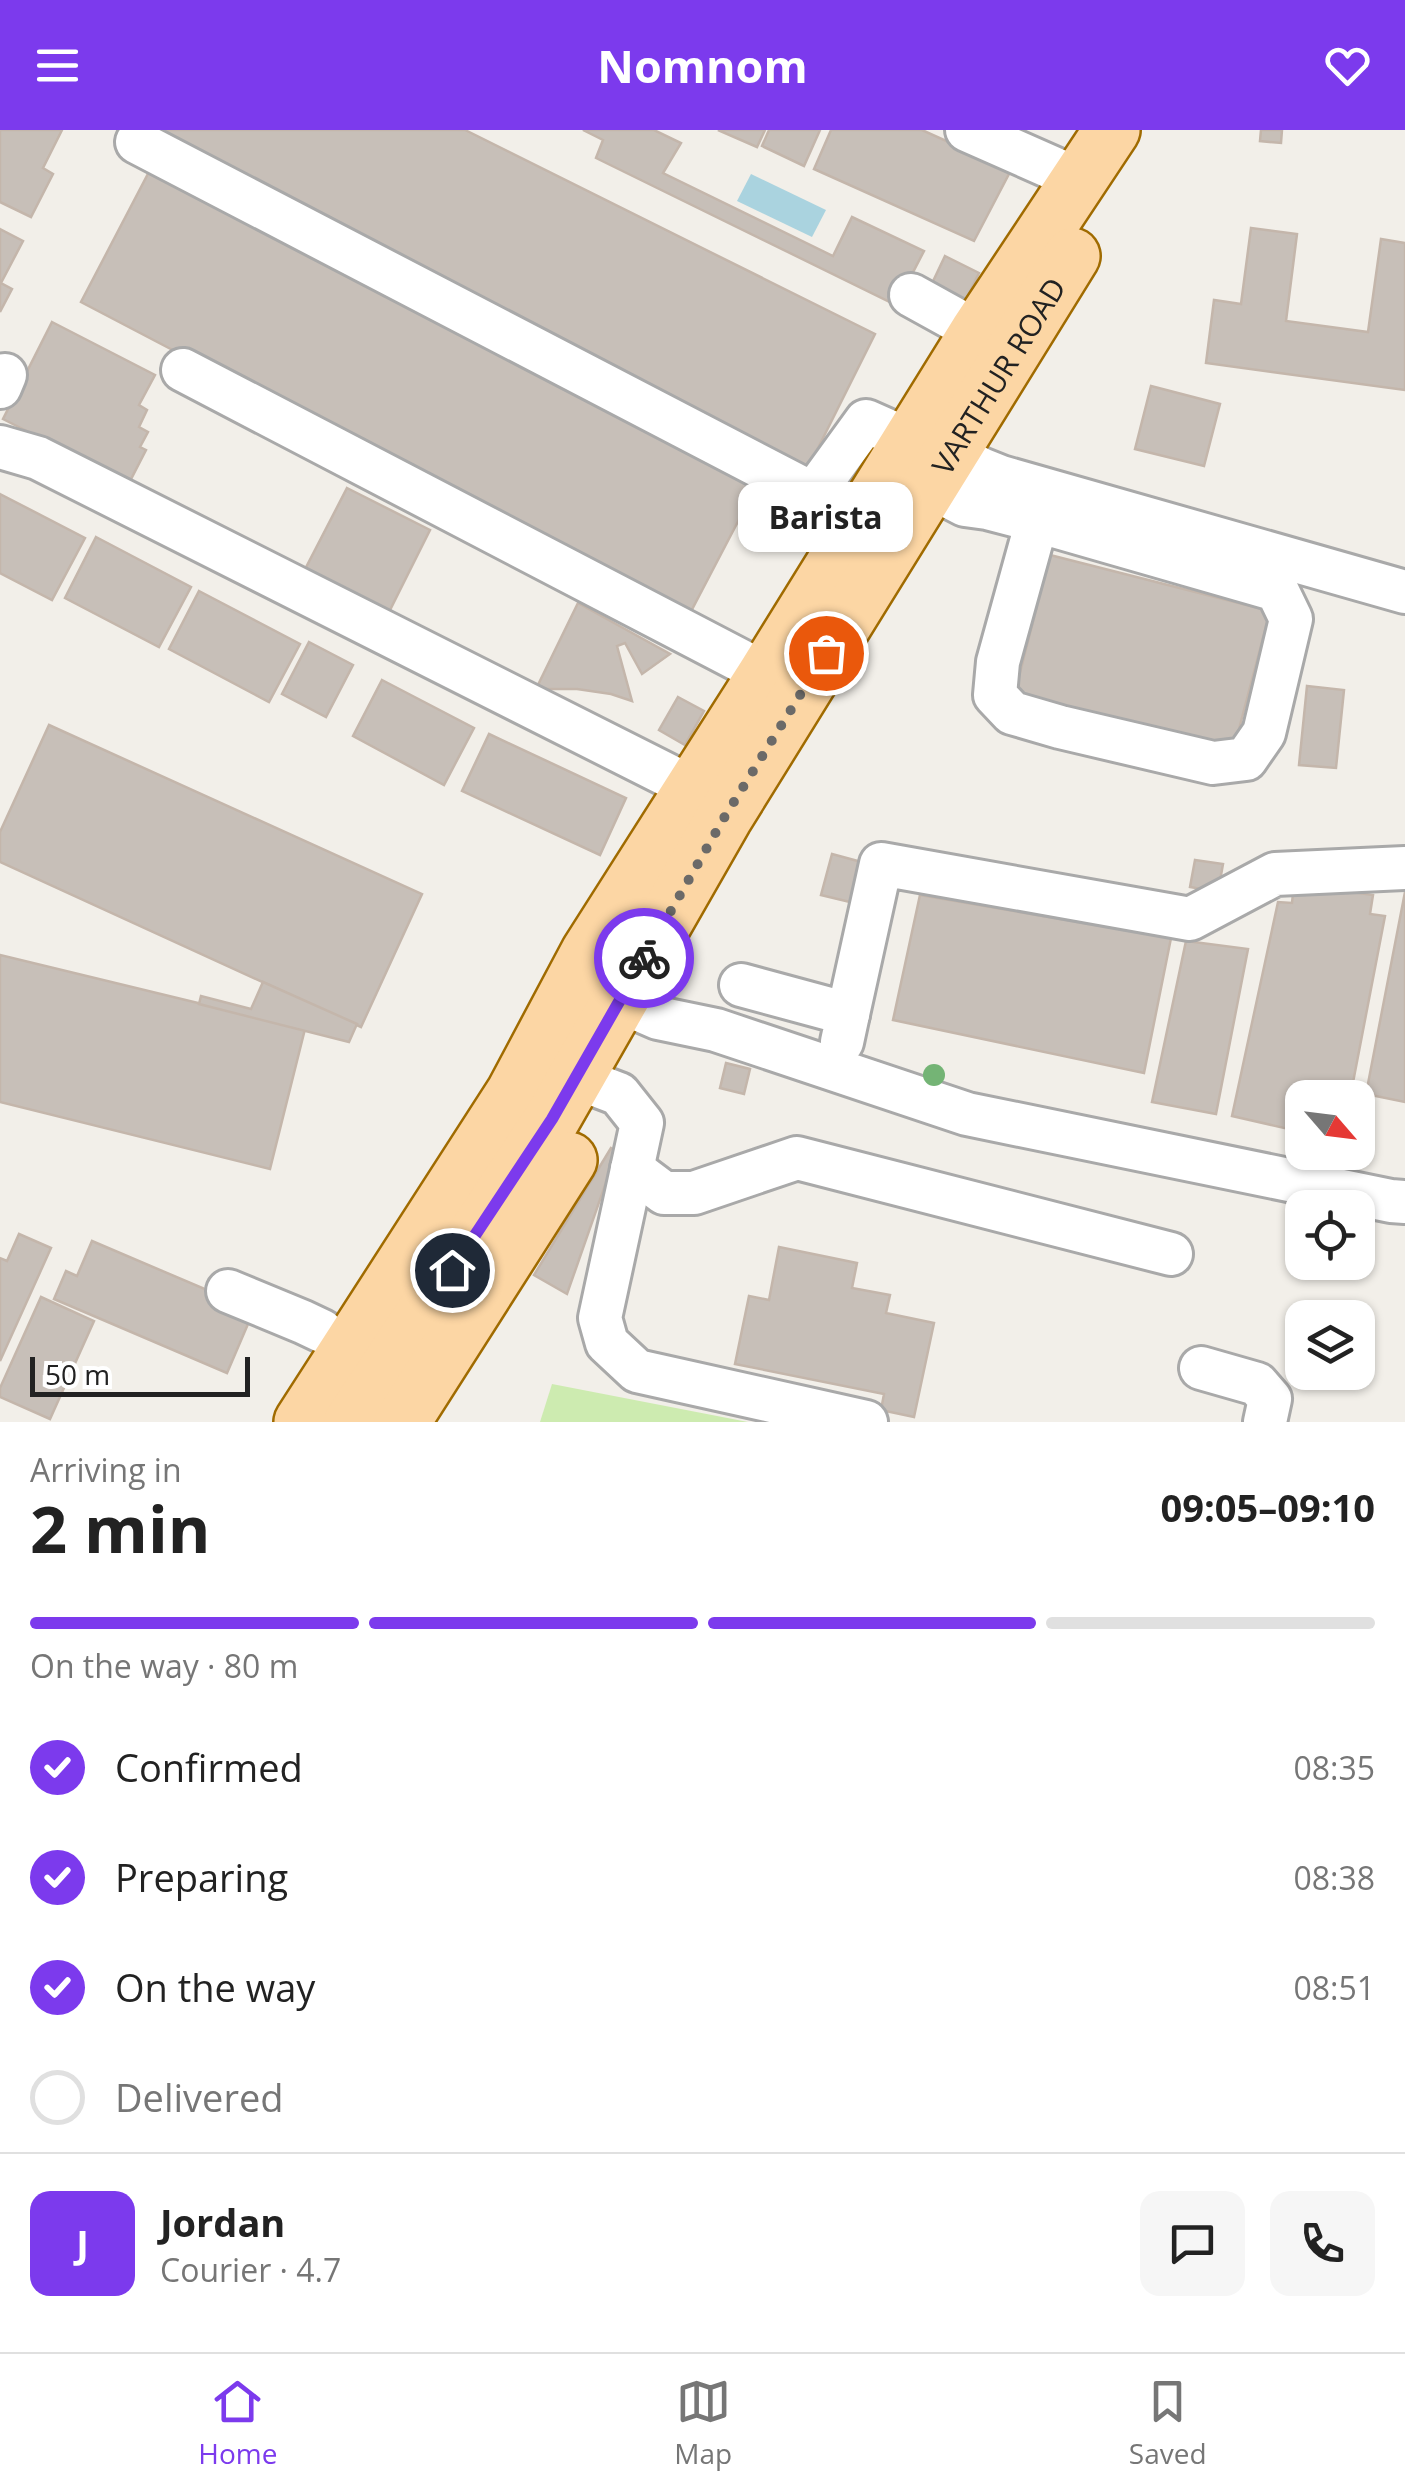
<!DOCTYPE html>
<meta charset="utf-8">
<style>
body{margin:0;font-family:"Open Sans",sans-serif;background:#f6f6f6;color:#222;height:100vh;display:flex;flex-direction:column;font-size:38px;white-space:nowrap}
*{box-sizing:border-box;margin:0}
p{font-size:32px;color:#767676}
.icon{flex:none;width:55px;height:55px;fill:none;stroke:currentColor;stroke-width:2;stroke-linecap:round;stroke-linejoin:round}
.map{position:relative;height:1292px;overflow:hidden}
.drawer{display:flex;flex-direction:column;background:#fff;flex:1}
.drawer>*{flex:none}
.needle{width:65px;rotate:118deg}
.buttons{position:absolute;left:1285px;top:950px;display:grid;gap:20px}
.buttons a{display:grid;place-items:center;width:90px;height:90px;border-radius:20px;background:#fff;box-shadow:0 2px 8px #0004;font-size:50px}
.scale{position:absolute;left:30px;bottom:25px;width:220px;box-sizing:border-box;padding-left:10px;border:5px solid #222;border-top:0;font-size:28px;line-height:35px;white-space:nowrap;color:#222;-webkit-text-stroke:8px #fff;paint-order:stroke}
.pin{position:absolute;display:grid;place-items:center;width:85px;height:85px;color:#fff;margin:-42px;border:5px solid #fff;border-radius:50%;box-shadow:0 2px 10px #0007}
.courier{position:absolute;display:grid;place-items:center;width:100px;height:100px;margin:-50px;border:8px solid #7c3aed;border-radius:50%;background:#fff;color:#222;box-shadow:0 2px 12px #0007}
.bubble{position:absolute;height:70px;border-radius:20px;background:#fff;box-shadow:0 2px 8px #0004;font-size:32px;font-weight:700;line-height:70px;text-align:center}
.summary em{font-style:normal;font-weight:700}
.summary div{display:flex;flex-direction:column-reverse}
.summary{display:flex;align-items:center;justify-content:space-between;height:170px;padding:0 30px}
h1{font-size:65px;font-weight:700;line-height:75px}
.bar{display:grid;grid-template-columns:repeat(4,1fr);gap:15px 10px;align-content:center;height:120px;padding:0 30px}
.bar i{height:12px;border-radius:8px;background:#e0e0e0}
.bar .current{background:#7c3aed}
.bar p{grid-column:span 4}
.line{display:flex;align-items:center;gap:25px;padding:0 30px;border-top:2px solid #e0e0e0}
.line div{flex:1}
.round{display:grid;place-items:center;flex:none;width:105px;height:105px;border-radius:20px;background:#f6f6f6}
ol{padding:0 30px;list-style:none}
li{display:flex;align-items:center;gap:30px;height:110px}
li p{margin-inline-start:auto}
li .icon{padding:10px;border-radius:50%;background:#7c3aed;color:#fff;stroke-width:4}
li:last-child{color:#767676}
li i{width:55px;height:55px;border:5px solid #e0e0e0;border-radius:50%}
header{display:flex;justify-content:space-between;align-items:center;height:130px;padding:0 30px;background:#7c3aed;color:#fff;font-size:45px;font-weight:700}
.tab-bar{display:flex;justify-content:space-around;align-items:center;height:140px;border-top:2px solid #e0e0e0;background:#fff;font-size:28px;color:#767676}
.tab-bar a{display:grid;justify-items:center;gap:5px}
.tab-bar .current{color:#7c3aed}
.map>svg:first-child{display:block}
</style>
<header><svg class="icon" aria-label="menu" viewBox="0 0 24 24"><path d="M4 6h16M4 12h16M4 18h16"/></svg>Nomnom<svg class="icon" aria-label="heart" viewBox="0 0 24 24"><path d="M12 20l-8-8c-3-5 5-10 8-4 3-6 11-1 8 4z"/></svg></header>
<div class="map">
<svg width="1405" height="1292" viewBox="0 0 1405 1292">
<rect width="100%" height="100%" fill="#f2efe9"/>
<polygon fill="#cdebb0" points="552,1254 748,1292 540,1292"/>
<polygon fill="#aad3df" points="751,44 826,80 812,107 737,71"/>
<g fill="#c7bfb8" stroke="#c4b6ab" stroke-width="2.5">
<polygon points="0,0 62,0 43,38 53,44 31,87 0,72"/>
<polygon points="128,0 465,0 875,204 808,338"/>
<polygon points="583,0 654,0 681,13 663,43 833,126 852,87 924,121 896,175 596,28 603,10"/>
<polygon points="718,0 765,0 757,17"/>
<polygon points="769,0 820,0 804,36 762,16"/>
<polygon points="831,0 922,0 1011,40 974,111 814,39"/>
<polygon points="1261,0 1282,0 1281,13 1260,11"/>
<polygon points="150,40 756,357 687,489 81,172"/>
<polygon points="1251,98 1297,104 1286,191 1368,202 1381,109 1405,113 1405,260 1206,233 1214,170 1241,174"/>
<polygon points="0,99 23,111 1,153 12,159 0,182"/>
<polygon points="945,126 979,143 962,178 928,162"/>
<polygon points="52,192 155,245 139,275 147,280 139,297 148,302 140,317 146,320 129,353 3,289"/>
<polygon points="1151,256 1220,274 1204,336 1135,319"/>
<polygon points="347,358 430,400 384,492 300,449"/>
<polygon points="0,364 85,408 52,470 0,443"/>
<polygon points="96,407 191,457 159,517 65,468"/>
<polygon points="1050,425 1270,481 1233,622 1014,566"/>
<polygon points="199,461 300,514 269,572 169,519"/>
<polygon points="578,473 670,524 642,544 625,513 617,516 632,571 611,564 577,559 536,559"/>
<polygon points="309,512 353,535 326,587 282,564"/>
<polygon points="382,550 474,598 444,655 353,606"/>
<polygon points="1307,556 1344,560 1336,638 1299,635"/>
<polygon points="678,567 704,581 685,615 659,600"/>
<polygon points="49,595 422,764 361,897 0,732 0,702"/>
<polygon points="489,604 626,668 600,725 462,661"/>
<polygon points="832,724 865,733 854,773 821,765"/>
<polygon points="1195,730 1223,734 1218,762 1190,757"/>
<polygon points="1294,754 1373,765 1370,784 1385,786 1350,968 1302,968 1302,1002 1232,986 1278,772 1292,773"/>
<polygon points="1405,762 1405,972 1366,964"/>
<polygon points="920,765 1171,808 1144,943 893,890"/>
<polygon points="1186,811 1248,819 1216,984 1152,972"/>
<polygon points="0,825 305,899 270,1039 0,972"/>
<polygon points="263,852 357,894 349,912 199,874 201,866 251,879"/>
<polygon points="726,933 750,939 744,964 720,958"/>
<polygon points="611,1018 617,1021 567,1164 534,1145"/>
<polygon points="19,1104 51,1118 0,1231 0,1128 7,1131"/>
<polygon points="92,1111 254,1180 227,1243 54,1169 66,1141 77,1146"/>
<polygon points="779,1117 857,1133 852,1158 890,1165 886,1183 934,1193 914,1287 881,1280 884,1264 735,1234 749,1166 769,1170"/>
<polygon points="41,1167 94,1191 50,1289 0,1267 0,1258"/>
</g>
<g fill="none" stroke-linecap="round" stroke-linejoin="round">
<defs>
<g id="minor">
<polyline points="967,0 1080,50"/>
<polyline points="137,12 813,364 866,291 911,311"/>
<polyline points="911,165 978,202"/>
<polyline points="183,240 766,544"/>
<polyline points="0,257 5,245"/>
<polyline points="0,317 38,328 693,658"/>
<polyline points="950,323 981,339 1001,347 1405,462"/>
<polyline points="930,357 965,375 987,378 1037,391 1277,460 1291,489 1264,603 1246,629 1213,633 1060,597 1012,583 995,565 998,532 1037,391"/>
<polyline points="741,855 848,884 842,912"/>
<polyline points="619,871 658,888 716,900 967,984 1391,1071 1405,1072"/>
<polyline points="848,884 881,734 1190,789 1275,744 1405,738"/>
<polyline points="598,956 619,964 642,993 600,1188 607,1213 637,1241 866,1292"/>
<polyline points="632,1039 664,1063 694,1063 797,1028 1171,1124"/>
<polyline points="228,1161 303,1192 322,1201"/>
<polyline points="1201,1238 1257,1254 1270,1269 1265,1292"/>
</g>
<g id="major">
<polyline points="302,1292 514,963 589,822 766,544 978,202 1112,0"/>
<path id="s1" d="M352 1292 552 989 724 688 1072 126"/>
<polyline points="402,1292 569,1030"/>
</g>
</defs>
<use href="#minor" stroke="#a9a9a9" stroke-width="48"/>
<use href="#major" stroke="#a06b00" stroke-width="60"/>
<use href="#minor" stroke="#fff" stroke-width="42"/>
<use href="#major" stroke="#fcd6a4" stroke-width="55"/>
</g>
<circle fill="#74b475" cx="934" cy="945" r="11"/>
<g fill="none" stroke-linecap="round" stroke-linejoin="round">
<polyline stroke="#6b6a68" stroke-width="10" stroke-dasharray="0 18" points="644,828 724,688 826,523"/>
<polyline stroke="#7c3aed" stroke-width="12" points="452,1140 552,989 644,828"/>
</g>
<g text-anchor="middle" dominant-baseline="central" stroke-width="8" stroke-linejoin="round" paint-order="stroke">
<g font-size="30" fill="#222" stroke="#fff">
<text stroke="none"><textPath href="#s1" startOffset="1230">VARTHUR ROAD</textPath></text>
</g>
</g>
</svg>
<div class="buttons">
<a><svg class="needle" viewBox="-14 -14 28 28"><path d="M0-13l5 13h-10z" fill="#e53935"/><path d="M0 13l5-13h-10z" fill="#767676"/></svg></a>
<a><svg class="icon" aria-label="locate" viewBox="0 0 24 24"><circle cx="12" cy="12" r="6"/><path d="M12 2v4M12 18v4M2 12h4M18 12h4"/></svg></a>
<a><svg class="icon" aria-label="layers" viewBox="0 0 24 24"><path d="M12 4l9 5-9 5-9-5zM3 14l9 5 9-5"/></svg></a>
</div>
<div class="scale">50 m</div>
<div class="pin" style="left:826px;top:523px;background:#ea580c"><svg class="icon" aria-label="bag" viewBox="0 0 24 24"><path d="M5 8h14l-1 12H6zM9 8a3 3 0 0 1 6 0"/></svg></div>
<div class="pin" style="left:452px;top:1140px;background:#1f2937"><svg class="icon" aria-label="home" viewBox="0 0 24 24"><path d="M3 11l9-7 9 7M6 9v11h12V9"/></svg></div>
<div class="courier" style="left:644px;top:828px"><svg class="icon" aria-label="bike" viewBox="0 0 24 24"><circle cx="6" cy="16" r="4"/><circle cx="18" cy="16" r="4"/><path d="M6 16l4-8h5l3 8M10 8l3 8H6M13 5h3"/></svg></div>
<div class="bubble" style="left:738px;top:352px;width:175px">Barista</div>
</div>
<section class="drawer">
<div class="summary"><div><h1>2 min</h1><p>Arriving in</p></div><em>09:05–09:10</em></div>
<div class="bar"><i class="current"></i><i class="current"></i><i class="current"></i><i></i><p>On the way · 80 m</p></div>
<ol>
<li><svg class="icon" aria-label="check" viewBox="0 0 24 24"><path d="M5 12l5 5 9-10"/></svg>Confirmed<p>08:35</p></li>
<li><svg class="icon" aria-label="check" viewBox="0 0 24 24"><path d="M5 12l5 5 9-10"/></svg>Preparing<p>08:38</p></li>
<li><svg class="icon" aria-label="check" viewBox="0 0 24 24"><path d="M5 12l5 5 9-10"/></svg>On the way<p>08:51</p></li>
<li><i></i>Delivered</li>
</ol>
<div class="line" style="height:180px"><b class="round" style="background:#7c3aed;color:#fff">J</b><div><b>Jordan</b><p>Courier · 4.7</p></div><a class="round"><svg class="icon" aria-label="chat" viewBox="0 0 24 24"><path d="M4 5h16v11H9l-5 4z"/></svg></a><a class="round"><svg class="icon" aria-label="phone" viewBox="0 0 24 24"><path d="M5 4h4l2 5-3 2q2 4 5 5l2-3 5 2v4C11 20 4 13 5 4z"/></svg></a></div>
</section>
<nav class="tab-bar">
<a class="current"><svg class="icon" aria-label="home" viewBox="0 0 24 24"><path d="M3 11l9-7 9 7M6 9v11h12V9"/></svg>Home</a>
<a><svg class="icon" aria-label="map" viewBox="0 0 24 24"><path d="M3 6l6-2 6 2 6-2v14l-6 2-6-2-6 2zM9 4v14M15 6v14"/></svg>Map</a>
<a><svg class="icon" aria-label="saved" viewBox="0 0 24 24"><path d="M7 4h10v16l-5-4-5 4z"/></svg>Saved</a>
</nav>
